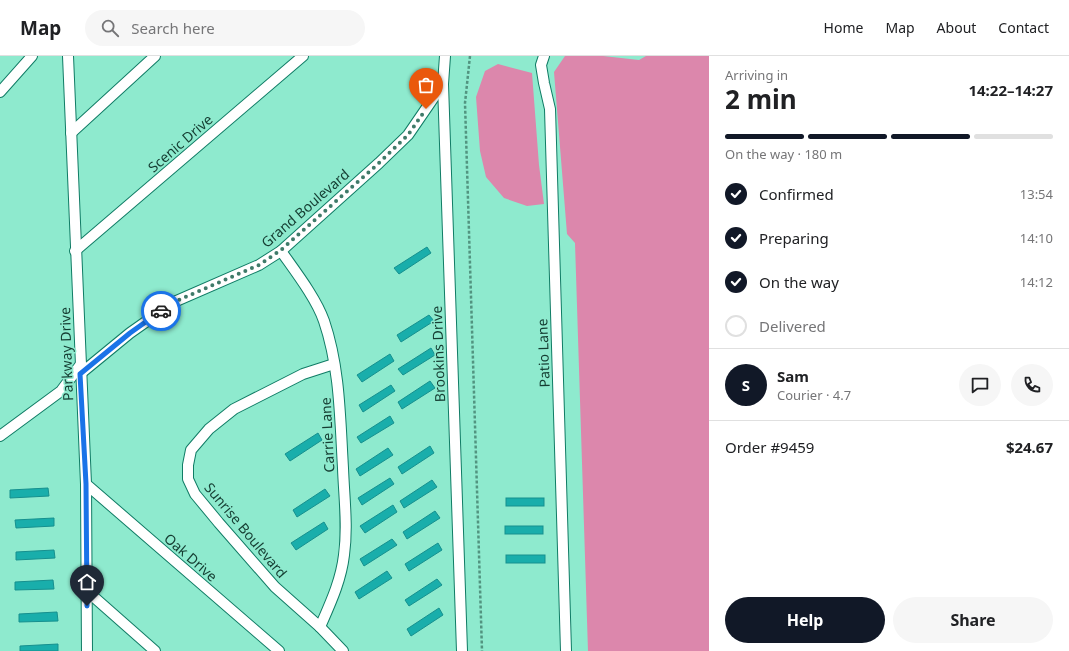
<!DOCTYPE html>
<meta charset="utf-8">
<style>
body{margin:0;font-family:"Noto Sans",sans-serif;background:#f6f6f6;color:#202124;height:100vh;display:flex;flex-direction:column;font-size:15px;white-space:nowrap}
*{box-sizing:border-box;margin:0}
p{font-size:13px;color:#757577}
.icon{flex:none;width:22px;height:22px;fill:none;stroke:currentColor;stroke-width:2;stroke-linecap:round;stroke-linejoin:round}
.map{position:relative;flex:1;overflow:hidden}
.sheet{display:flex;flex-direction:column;background:#fff;width:360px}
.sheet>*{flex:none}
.pin{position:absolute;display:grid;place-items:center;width:34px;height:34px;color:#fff;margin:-41px -17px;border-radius:50% 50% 50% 0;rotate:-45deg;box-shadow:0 0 4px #0007}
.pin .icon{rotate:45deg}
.courier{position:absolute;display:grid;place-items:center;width:40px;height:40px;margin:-20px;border:3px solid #1a73e8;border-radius:50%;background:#fff;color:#222;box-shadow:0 1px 5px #0007}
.overview em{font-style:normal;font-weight:700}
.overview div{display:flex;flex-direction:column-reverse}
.overview{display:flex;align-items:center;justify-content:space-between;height:68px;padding:0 16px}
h1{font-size:26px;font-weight:700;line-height:30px}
.bar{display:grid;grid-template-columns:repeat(4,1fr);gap:6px 4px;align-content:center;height:48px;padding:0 16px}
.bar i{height:5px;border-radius:3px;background:#e0e0e0}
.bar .current{background:#111827}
.bar p{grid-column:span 4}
.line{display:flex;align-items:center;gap:10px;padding:0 16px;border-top:1px solid #e0e0e0}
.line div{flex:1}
.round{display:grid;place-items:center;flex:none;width:42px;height:42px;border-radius:21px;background:#f6f6f6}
ol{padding:0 16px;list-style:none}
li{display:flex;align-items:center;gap:12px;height:44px}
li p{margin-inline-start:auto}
li .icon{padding:4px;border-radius:50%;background:#111827;color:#fff;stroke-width:4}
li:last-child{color:#757577}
li i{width:22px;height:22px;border:2px solid #e0e0e0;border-radius:50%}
.button{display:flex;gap:8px;margin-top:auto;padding:8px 16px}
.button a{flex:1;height:46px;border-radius:24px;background:#111827;color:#fff;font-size:16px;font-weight:700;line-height:46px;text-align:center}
.button a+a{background:#f6f6f6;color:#202124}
header{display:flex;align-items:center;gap:24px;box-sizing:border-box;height:56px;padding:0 20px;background:#fff;border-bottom:1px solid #e0e0e0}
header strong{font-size:19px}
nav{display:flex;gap:22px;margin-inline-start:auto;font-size:14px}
.search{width:280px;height:36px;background:#f6f6f6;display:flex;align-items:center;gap:10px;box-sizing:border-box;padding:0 14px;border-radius:22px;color:#757577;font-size:15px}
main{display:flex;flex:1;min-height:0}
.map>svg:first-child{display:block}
</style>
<header>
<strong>Map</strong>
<div class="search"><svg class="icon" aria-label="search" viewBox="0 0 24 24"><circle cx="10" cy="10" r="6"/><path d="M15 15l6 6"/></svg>Search here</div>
<nav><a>Home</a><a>Map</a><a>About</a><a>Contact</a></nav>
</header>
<main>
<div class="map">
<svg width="709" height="595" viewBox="0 0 709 595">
<rect width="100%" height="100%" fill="#8eeace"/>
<g fill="#dc87ac">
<polygon points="565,0 603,0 639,4 646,0 709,0 709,595 588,595 575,187 567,178 554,16"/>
<polygon points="498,8 532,17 539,109 544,148 527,150 504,142 486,121 480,95 476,41 485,15"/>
</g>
<g fill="#19aeab" stroke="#16908e">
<polygon points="427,191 431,197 399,218 394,212"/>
<polygon points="429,259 434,265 401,286 397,279"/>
<polygon points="431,292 435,299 403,319 398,313"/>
<polygon points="390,298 394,305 362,326 357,319"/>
<polygon points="430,325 435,332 402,353 398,346"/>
<polygon points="391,329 395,335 363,356 359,349"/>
<polygon points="390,360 394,367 361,387 357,381"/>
<polygon points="318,377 322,384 290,405 285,398"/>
<polygon points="430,390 434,397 402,418 398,411"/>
<polygon points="388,392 393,399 360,420 356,413"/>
<polygon points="390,422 394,428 362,449 358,442"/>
<polygon points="432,424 437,431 404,452 400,445"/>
<polygon points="48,432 49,440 10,442 10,434"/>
<polygon points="325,433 330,440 297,461 293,454"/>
<rect x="506" y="442" width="38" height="8"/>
<polygon points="393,449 397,456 365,477 360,470"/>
<polygon points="435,455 440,462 407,483 403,476"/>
<polygon points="54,462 54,470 16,472 15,464"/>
<polygon points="324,466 328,473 296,494 291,487"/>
<rect x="505" y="470" width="38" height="8"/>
<polygon points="392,483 397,489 364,510 360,503"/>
<polygon points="438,487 442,494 409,515 405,508"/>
<polygon points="54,494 55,502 16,504 16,496"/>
<rect x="506" y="499" width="39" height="8"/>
<polygon points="387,515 392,522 359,543 355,536"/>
<polygon points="437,523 442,529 409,550 405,544"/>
<polygon points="53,524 54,533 15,534 15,526"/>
<polygon points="439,552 443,559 411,580 407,573"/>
<polygon points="57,556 58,565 19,566 19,558"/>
<polygon points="58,588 58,595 20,595 20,590"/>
</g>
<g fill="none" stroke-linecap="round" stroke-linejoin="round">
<defs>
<g id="street">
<polyline points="68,0 86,428 87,595"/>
<polyline points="445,0 443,28 462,595"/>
<polyline points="544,0 541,9 544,27 550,53 566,595"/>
<polyline points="0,36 32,0"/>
<polyline points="71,77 155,0"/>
<polyline points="75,195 303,0"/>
<path d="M281 195C295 215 316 242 324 265 340 312 340 362 343 412 344 441 348 470 344 499 341 525 330 548 320 571"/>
<polyline points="334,308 303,318 234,353 209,373 191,394 188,409 188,423 195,438 219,467 275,531 320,571 343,595"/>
<polyline points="80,318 130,277 174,246 259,209 281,195 379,107 408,79 443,28"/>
<polyline points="0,380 61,335 81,308"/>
<polyline points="86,428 279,595"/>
<polyline points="87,535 155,595"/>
</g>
</defs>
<use href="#street" stroke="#107c65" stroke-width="12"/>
<polyline stroke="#529480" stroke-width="2.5" stroke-dasharray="3 2" stroke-linecap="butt" points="470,0 465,47 482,595"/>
<use href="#street" stroke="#fff" stroke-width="10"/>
</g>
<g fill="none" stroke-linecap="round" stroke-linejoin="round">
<polyline stroke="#3f7a69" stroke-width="4" stroke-dasharray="0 7.2" points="161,255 174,246 259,209 281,194 379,107 408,79 426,53"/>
<polyline stroke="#1a73e8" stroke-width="5" points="87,550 86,428 80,318 130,277 161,255"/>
</g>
<g text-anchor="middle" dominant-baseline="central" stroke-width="3" stroke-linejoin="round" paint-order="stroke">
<g font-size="14" fill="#153d32" stroke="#8eeace">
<text transform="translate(180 87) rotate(-41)">Scenic Drive</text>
<text transform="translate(305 152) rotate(-41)">Grand Boulevard</text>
<text transform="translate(543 297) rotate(-92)">Patio Lane</text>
<text transform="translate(66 298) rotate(-92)">Parkway Drive</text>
<text transform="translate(438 298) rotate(-92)">Brookins Drive</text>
<text transform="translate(327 379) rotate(-93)">Carrie Lane</text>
<text transform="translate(246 474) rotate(50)">Sunrise Boulevard</text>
<text transform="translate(191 501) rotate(41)">Oak Drive</text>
</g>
</g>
</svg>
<div class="pin" style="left:426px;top:53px;background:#ea580c"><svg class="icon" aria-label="bag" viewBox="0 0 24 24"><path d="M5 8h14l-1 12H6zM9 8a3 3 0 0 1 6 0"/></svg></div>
<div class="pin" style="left:87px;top:550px;background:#1f2937"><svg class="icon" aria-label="home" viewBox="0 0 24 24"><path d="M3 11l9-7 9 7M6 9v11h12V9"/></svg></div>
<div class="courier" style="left:161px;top:255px"><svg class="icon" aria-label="car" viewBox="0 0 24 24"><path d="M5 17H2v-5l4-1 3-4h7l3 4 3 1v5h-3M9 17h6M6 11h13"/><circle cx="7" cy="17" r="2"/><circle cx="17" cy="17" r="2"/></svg></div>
</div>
<section class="sheet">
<div class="overview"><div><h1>2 min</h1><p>Arriving in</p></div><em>14:22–14:27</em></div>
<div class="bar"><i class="current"></i><i class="current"></i><i class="current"></i><i></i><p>On the way · 180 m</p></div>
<ol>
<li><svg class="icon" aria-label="check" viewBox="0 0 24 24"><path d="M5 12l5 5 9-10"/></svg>Confirmed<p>13:54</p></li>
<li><svg class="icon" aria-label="check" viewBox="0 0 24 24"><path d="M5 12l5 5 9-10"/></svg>Preparing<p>14:10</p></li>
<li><svg class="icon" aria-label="check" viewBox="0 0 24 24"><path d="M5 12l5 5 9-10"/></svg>On the way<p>14:12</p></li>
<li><i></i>Delivered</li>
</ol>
<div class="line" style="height:72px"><b class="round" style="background:#111827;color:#fff">S</b><div><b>Sam</b><p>Courier · 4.7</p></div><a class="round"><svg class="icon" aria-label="chat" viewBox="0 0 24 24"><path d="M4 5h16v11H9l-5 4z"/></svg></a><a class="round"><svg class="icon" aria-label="phone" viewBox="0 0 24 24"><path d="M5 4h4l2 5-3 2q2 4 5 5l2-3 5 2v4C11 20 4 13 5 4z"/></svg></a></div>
<div class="line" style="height:52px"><div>Order #9459</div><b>$24.67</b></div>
<div class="button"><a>Help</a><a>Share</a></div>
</section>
</main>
